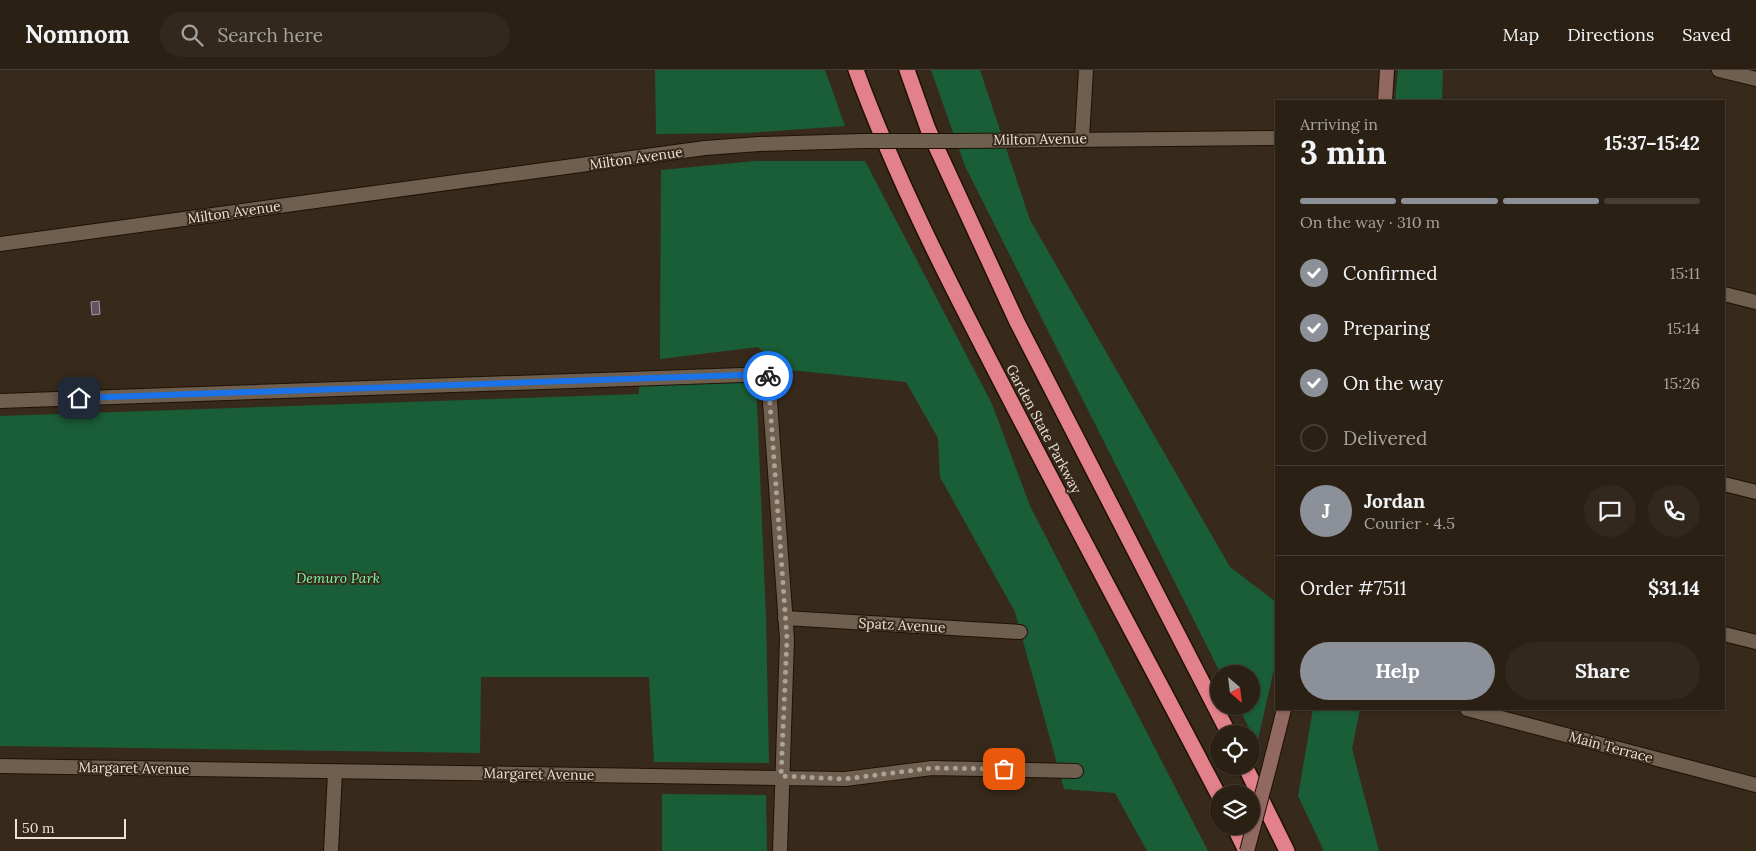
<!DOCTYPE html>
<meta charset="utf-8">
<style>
body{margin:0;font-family:Lora,serif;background:#32281d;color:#f1f3f6;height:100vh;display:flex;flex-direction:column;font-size:19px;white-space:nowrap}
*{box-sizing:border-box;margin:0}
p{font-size:16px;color:#a5a3a0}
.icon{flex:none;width:28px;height:28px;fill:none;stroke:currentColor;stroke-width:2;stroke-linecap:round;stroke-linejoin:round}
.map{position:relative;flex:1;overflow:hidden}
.side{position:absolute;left:1275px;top:30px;width:450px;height:610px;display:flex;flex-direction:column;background:#2a2014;border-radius:0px;box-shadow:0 1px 4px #0004,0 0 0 1px #463e34}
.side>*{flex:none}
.needle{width:32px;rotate:152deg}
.controls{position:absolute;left:1210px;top:595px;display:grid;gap:10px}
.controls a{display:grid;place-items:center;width:50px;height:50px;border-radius:50%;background:#2a2014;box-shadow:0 1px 4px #0004,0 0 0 1px #463e34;font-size:25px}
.scale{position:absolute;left:15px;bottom:12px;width:111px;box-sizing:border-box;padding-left:5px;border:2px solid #ebe2d8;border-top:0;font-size:14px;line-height:18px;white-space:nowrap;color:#ebe2d8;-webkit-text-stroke:4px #382a1b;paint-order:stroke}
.pin{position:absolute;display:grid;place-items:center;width:42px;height:42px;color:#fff;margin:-21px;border-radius:10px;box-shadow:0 2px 8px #0006}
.courier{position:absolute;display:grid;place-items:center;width:50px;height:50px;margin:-25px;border:4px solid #1a73e8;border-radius:50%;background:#fff;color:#222;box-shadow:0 1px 6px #0007}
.summary em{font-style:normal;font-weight:700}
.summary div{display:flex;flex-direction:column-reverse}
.summary{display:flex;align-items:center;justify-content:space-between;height:85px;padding:0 25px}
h1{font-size:32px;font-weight:700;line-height:38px}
.bar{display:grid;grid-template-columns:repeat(4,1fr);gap:8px 5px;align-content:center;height:60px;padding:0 25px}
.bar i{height:6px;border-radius:4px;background:#463e34}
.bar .active{background:#8c9099}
.bar p{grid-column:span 4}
.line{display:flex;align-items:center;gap:12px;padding:0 25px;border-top:1px solid #463e34}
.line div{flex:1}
.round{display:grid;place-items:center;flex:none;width:52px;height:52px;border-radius:26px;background:#32281d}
ol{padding:0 25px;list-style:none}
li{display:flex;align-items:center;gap:15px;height:55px}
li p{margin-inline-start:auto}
li .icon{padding:5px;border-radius:50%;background:#8c9099;color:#fff;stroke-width:4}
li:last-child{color:#a5a3a0}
li i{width:28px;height:28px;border:2px solid #463e34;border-radius:50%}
.action{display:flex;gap:10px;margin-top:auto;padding:10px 25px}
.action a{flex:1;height:58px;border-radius:30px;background:#8c9099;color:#fff;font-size:20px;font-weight:700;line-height:58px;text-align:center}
.action a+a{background:#32281d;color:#f1f3f6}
header{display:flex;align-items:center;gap:30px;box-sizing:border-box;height:70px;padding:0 25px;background:#2a2014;border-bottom:1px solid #463e34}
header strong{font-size:24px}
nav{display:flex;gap:28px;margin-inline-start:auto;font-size:18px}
.search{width:350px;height:45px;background:#32281d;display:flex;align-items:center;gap:12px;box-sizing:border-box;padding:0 18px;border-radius:28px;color:#a5a3a0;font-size:19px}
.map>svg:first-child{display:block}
</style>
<header>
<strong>Nomnom</strong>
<div class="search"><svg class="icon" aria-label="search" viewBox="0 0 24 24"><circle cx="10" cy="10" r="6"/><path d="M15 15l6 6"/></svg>Search here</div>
<nav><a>Map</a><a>Directions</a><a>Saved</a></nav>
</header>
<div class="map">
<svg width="1756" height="781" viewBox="0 0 1756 781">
<rect width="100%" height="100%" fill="#382a1b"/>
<g fill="#1a5e37">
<polygon points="655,0 825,0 845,56 748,63 656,64"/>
<polygon points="931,0 980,0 1030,150 1230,497 1276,532 1276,590 1257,674 1238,636 1251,636 1251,604 1221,604 965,96"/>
<polygon points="1398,0 1443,0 1442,31 1395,31"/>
<polygon points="755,91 865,91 992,334 1030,436 1208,781 1147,781 1115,723 1064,719 1015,542 940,407 938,368 906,312 781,299 758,277 660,289 661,100"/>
<polygon points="756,310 766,548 769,693 654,692 649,607 481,607 480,683 0,676 0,346 639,324 639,315"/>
<polygon points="1313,639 1360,639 1352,679 1379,781 1324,781 1298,726"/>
<polygon points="662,724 766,725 767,781 662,781"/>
</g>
<polygon fill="#62515f" stroke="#aa97a7" points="99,231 100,244 92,245 91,232"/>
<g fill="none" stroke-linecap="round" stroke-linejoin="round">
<defs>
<g id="minor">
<polyline points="1719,0 1756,9"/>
<polyline points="1082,68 1086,0"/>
<polyline points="956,71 1276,68"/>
<polyline points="0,174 705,78 759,74 862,71"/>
<polyline points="1724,224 1756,232"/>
<polyline points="0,331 768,304 787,569 780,781"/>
<polyline points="1724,414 1756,422"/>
<polyline points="785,548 1020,562"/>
<polyline points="1724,564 1756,572"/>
<polyline points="1467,639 1756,715"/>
<polyline points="0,696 845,709 932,698 1076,701"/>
<polyline points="331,781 335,702"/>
</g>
<g id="secondary">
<polyline points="1385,31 1387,0"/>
<polyline points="1270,695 1284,639"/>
</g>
<g id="motorway">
<path d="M856 0C896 109 949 212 1002 314 1073 452 1147 589 1219 726"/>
<polyline points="907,0 928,59 1017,252 1229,664"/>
<polyline points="1245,696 1287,781"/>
<polyline points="1234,756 1246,781"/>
</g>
</defs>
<use href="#minor" stroke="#1f1205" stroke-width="16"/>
<use href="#secondary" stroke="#1f1205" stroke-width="16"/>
<use href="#motorway" stroke="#1f1205" stroke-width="18"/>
<use href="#minor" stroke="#6e5f4f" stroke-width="14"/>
<use href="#secondary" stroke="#916960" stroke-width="14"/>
<use href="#motorway" stroke="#e28189" stroke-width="15"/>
<defs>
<polyline id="minor-bridge" points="862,71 956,71"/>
<polyline id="secondary-bridge" points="1247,781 1270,695"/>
</defs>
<use href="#minor-bridge" stroke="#1f1205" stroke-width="16" stroke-linecap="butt"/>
<use href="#secondary-bridge" stroke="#1f1205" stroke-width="16" stroke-linecap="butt"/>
<use href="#minor-bridge" stroke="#6e5f4f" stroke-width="14"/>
<use href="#secondary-bridge" stroke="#916960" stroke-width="14"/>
</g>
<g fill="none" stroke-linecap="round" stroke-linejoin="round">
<polyline stroke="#aca296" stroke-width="5" stroke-dasharray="0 9" points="768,306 787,569 781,706 845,709 932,698 1004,699"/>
<polyline stroke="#1a73e8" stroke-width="6" points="79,328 768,304 768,306"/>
</g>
<g text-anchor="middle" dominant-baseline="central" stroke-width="4" stroke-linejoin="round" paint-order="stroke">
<g font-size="14" fill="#ebe2d8" stroke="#382a1b">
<text transform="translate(1040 69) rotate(-1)">Milton Avenue</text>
<text transform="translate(636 88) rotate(-8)">Milton Avenue</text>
<text transform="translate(234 142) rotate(-8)">Milton Avenue</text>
<text transform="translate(1044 359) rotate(62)">Garden State Parkway</text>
<text transform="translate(902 555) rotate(3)">Spatz Avenue</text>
<text transform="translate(1611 677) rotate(15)">Main Terrace</text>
<text transform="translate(134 698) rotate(1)">Margaret Avenue</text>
<text transform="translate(539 704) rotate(1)">Margaret Avenue</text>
</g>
<g font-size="14" font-style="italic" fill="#79f9aa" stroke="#382a1b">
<text x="338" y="508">Demuro Park</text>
</g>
</g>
</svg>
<div class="controls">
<a><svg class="needle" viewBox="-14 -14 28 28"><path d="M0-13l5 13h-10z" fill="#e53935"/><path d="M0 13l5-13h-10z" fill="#a5a3a0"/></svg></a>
<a><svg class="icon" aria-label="locate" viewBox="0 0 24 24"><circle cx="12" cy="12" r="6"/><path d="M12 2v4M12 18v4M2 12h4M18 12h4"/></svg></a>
<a><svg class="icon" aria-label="layers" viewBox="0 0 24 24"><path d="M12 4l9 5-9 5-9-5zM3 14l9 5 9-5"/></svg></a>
</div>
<div class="scale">50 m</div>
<div class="pin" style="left:1004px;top:699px;background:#ea580c"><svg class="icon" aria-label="bag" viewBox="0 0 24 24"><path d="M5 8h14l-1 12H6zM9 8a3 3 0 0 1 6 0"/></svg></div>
<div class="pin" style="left:79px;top:328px;background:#1f2937"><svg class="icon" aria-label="home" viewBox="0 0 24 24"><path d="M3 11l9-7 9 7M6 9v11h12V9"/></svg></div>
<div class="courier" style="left:768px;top:306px"><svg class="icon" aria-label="bike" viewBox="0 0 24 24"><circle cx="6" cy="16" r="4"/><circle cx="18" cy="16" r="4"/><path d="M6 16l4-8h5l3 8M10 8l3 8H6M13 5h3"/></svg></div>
<section class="side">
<div class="summary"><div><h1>3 min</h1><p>Arriving in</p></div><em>15:37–15:42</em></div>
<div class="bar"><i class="active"></i><i class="active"></i><i class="active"></i><i></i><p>On the way · 310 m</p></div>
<ol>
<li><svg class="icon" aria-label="check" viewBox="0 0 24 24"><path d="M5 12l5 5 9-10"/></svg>Confirmed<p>15:11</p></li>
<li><svg class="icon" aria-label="check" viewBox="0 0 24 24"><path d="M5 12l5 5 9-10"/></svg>Preparing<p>15:14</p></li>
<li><svg class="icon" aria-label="check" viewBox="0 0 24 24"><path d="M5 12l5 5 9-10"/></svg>On the way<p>15:26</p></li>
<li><i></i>Delivered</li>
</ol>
<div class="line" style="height:90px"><b class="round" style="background:#8c9099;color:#fff">J</b><div><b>Jordan</b><p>Courier · 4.5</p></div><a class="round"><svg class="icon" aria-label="chat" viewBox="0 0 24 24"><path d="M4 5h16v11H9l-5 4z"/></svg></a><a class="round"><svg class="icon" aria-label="phone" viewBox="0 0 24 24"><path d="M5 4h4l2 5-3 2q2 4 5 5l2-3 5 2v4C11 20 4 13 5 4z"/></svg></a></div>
<div class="line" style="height:65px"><div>Order #7511</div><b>$31.14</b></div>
<div class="action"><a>Help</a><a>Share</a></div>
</section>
</div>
